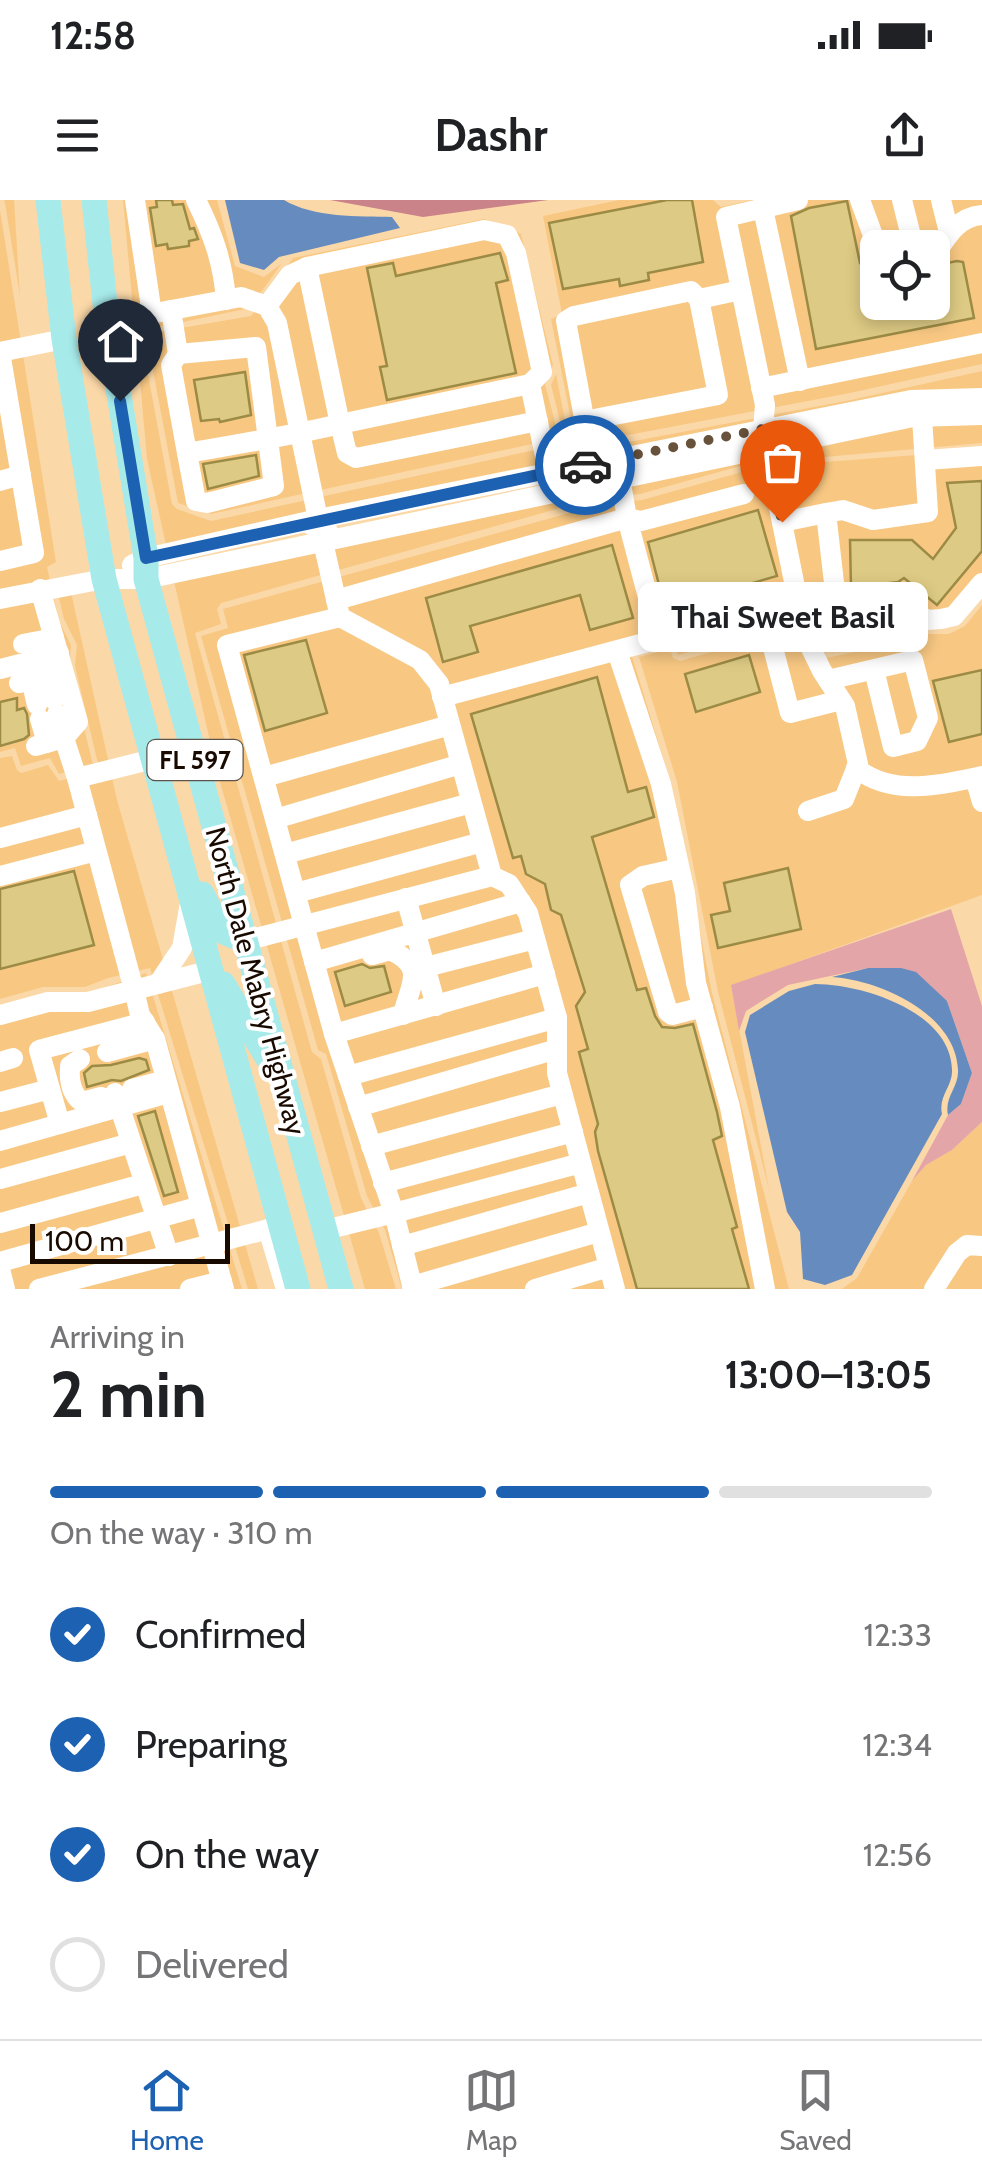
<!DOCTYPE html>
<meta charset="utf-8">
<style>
body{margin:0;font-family:Cabin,sans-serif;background:#f6f6f6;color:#202124;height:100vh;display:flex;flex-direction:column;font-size:38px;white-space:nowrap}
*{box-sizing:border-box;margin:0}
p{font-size:32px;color:#757577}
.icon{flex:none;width:55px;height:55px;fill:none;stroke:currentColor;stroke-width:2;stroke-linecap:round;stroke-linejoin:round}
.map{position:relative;height:1089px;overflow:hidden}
.sheet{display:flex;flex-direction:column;background:#fff;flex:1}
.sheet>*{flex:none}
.buttons{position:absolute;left:860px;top:30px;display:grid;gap:20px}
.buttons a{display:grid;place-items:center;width:90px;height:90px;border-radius:15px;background:#fff;box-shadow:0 5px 15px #0003;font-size:50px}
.scale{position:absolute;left:30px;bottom:25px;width:200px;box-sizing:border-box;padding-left:10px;border:5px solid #190a00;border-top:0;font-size:28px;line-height:35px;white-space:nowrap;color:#190a00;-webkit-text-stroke:8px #fff;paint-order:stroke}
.pin{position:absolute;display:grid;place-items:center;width:85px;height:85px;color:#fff;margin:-102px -42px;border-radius:50% 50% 50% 0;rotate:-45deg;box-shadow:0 0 10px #0007}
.pin .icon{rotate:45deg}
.courier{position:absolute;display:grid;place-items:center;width:100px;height:100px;margin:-50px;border:8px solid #1d61b2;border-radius:50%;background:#fff;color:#222;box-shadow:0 2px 12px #0007}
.bubble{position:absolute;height:70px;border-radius:15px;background:#fff;box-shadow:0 5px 15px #0003;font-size:32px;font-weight:700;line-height:70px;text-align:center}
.head em{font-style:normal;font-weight:700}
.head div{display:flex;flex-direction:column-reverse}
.head{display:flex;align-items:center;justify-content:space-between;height:170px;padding:0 50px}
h1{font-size:65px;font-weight:700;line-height:75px}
.bar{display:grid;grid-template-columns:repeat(4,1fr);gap:15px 10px;align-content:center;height:120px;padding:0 50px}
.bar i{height:12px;border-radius:8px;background:#e0e0e0}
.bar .current{background:#1d61b2}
.bar p{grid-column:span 4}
ol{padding:0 50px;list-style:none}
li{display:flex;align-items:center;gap:30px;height:110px}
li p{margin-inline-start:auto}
li .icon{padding:10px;border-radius:50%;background:#1d61b2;color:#fff;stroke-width:4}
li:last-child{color:#757577}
li i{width:55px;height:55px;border:5px solid #e0e0e0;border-radius:50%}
.status{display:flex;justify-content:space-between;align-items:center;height:70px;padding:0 50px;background:#fff;direction:ltr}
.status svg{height:28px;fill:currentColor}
header{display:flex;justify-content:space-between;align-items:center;height:130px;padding:0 50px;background:#fff;font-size:45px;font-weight:700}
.tab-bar{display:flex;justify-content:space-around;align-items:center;height:140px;border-top:2px solid #e0e0e0;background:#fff;font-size:28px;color:#757577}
.tab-bar a{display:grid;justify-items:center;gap:5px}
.tab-bar .current{color:#1d61b2}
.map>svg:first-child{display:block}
</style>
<div class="status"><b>12:58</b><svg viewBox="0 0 49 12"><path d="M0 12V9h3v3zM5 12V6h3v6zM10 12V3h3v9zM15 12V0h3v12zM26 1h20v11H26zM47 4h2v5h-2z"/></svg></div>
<header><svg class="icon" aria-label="menu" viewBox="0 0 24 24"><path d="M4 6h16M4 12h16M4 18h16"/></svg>Dashr<svg class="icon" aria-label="share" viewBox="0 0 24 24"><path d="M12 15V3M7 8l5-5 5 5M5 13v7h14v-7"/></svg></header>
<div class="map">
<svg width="982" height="1089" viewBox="0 0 982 1089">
<rect width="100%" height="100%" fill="#fbd8a8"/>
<g fill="#f8c883" fill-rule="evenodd">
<polygon points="4,0 14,0 20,96 5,3"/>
<polygon points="123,0 217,0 235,66 264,77 282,63 259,95 133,109"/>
<path d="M619 0H713L721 7 752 0H982V164L850 193 576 245 551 119 562 114 543 16ZM878 48H932V102H878Z"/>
<polygon points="0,10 56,362 47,367 59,421 71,445 69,466 93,565 59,574 50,558 21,566 15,548 0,552"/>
<polygon points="484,19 521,34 553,165 545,184 559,238 211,314 178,303 146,134 251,116 293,58"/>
<polygon points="241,105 250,108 140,131 172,304 177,309 211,321 307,300 310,313 166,345 147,259 135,125"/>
<polygon points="982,171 982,190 323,310 320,297 562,244 564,237 551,185 556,174 570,246 576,252 851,200"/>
<polygon points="982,223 982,243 813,258 776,260 775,252 914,225"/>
<polygon points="982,250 982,395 960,422 899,410 811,418 678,455 673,441 631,453 671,584 712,793 789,1089 402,1089 385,1030 367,996 326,854 318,850 201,436 228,428 223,409 598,305 642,300 760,267"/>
<polygon points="761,255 762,260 640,294 596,298 221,403 217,409 221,424 195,433 312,852 321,859 361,998 379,1033 396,1089 365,1089 216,568 174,381"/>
<polygon points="71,392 117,600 258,1089 248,1089 150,768 108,778 85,787 43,787 0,799 0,558 12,556 17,570 21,573 48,565 59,581 96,571 98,564 75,466 77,445 64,419 58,394"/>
<polygon points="982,405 982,695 731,786 769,989 718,792 677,582 639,457 670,449 673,458 680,461 796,428 839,510 851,562 839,592 799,606 804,621 846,606 864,567 810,425 818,424 826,458 903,442 901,418 925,434 949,434 965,426"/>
<polygon points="146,773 242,1089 0,1089 0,805 86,794"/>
<polygon points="982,922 982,1089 842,1089 857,1078 912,981 926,965 952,950"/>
</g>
<polygon fill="#e4a5a9" points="951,709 982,806 982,922 952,950 926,965 912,981 948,915 961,904 972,873 947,801 868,768 788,785 746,811 739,831 731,785"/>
<polygon fill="#ca8388" points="330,0 548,0 423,17"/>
<g fill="#668cbf">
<path d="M284 0C314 18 358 16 392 17L400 28 279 57 264 70 240 63 225 0Z"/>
<path d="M868 768H901L916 772 947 801 972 873 961 904 948 915C944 897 959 887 958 870 956 814 880 780 832 777Z"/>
<path d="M815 784C861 784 951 811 952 870 953 886 938 896 942 914L852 1075 825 1085 803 1079 800 1032 787 1012 745 832 750 815 789 791Z"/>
</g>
<g fill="#ddca84" stroke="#9c8b45" stroke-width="2.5">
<polygon points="156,0 172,0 173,5 183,4 190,29 194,28 198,39 189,41 189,46 168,49 167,44 156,46 150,8 157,7"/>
<polygon points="667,0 692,0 703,62 648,73 649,80 620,86 619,79 563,89 549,23"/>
<polygon points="847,1 860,63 872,61 878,65 878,102 932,102 932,66 957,61 963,62 974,118 816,149 791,16 809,8"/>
<polygon points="500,53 508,80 496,83 516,173 387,200 380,167 387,166 367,68 393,63 396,76"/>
<polygon points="245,172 251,215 220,222 219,219 201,221 194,180"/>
<polygon points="256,255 259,276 208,289 203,264"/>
<polygon points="982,281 982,351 937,405 904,378 898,382 851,388 850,340 912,340 933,359 956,328 947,283"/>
<polygon points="758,310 777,376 665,408 648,342"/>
<polygon points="612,345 633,418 590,430 580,395 470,426 478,452 443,462 426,398"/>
<polygon points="306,440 327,513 265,531 244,455"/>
<polygon points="749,455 760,492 696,512 685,474"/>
<polygon points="982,470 982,534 949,542 933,481"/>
<polygon points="597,477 628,592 646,587 654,617 592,637 637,790 646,788 655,816 662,827 675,828 693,824 717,912 722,936 713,940 737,1027 732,1029 749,1089 637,1089 598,951 595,932 598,924 579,852 588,849 576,806 585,792 561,715 551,710 545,684 526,674 521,656 513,658 471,514"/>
<polygon points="17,498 17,510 24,508 27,514 29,535 24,539 0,546 0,502"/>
<polygon points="788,668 801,729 718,748 711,715 730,711 724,683"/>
<polygon points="74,671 94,745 0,769 0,689"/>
<polygon points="362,764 370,768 384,766 391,792 345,806 335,772"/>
<polygon points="139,858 146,860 149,870 121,881 112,880 87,887 84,873 92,866 111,865"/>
<polygon points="155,911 178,992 164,996 138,916"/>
</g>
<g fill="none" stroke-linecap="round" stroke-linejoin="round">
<g stroke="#fff" stroke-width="20">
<polyline points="135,0 152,114"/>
<path d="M196 0C213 34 223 62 226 100"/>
<polyline points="798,0 726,17 765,205 763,229 805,436 822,471 845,506 858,564 844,599 808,611"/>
<polyline points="860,0 878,49"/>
<polyline points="902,0 914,48"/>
<polyline points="941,0 949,32"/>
<polyline points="763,9 800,181"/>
<path d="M932 53 937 52C948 34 959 17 982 15"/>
<polyline points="307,67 484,30 507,35 516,53 542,172 530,184 551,285"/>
<polyline points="699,99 691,91 574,116 566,121 584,218 589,220 718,195 699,99 741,90"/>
<path d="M171 110 178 154 256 147 274 286 207 303 196 301 187 253C238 244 290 236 340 224L307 67 290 75 267 106"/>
<polyline points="107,122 241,97 267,106 277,123 318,319 311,325"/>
<polyline points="0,152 34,353 0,361"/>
<polyline points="0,152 64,139"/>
<polyline points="178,154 171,165 187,253"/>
<polyline points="530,184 340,224 347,253 356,258 538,221"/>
<polyline points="761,188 982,143"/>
<polyline points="922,217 928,312 873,320 843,310 826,313 836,400 842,404 895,399 927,420 941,419 954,416 982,383"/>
<polyline points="589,220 596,262"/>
<polyline points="926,260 982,256"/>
<polyline points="0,281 21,275"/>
<polyline points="744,294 641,321 627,318 659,439 798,401"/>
<polyline points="782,322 826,313"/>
<polyline points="132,365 146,358 318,319 911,200 982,198"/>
<polyline points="40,389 78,522 64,538 77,578 153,559"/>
<polyline points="0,399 104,379 146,379 913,217 982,215"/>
<polyline points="336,400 627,318 620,278"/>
<polyline points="340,417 227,445 334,834 394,1013 581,963"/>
<polyline points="803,427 770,436 790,513 841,500"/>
<polyline points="23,444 54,438"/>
<polyline points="617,451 661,584 685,693 696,783 730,907 765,1089"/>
<polyline points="28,462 59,453"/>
<polyline points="0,469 20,464"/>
<polyline points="47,476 54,500"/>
<polyline points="31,480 37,505"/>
<polyline points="828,480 913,460 928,518 917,541 893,547 874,470"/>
<polyline points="19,483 63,471"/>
<polyline points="442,497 659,439"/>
<polyline points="40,519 47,543"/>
<polyline points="36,546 64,538 57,514"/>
<path d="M856 568C892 597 940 585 982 576"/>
<polyline points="264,577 450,525"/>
<polyline points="975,578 982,602"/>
<polyline points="275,619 461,564"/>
<polyline points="0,638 87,615"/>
<polyline points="285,654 471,603"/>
<polyline points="679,668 643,676 630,685 668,812 672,815 703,807"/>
<polyline points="0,676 96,651"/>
<polyline points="492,676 509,684 528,713 557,818 557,873 615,1089"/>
<polyline points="296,693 482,642"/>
<polyline points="406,698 436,806"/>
<polyline points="245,741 492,676 439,484 420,460 340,417 323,342 329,333"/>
<path d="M372 755 390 750C428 767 409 786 403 815"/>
<polyline points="314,762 521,702"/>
<polyline points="426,767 535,739"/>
<polyline points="212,770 134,790 140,815 155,839 224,1089"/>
<polyline points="158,784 182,748 190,703"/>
<polyline points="0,815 48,802 88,802 134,790 77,578"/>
<polyline points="334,834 545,774"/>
<polyline points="107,852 155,839"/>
<path d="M80 859 70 866C69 879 71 894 82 902L101 897"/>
<polyline points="0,862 13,858"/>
<polyline points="348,876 557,818"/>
<polyline points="132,889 166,880"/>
<polyline points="115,893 169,1056"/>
<polyline points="0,902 50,889"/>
<polyline points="358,907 557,849"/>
<polyline points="60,924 39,850 145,822"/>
<polyline points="0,941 169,893"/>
<polyline points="371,946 562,894"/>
<polyline points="0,979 131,943"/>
<polyline points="383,983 573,932"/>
<polyline points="0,1023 143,984"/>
<polyline points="268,1029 286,1089"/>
<polyline points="325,1030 394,1013 413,1089"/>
<polyline points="402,1046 589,993"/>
<polyline points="0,1062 201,1006"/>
<polyline points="0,1069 5,1089"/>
<polyline points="412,1086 599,1032"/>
<polyline points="39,1089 280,1026"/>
<polyline points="190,1089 222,1081"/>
<polyline points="535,1089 609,1067"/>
<polyline points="934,1089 957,1053 967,1045 982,1046"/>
</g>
<g stroke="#a7eaea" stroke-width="25">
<polyline points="48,0 64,139 104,379 298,1089"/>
<polyline points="94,0 107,122 146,358 146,379 341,1089"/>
<polyline points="202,694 221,731 245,741"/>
<polyline points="223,784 267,857"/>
</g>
</g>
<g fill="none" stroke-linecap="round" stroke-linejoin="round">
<polyline stroke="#68523b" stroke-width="10" stroke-dasharray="0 18" points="585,265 763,229 782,322"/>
<polyline stroke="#1d61b2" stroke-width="12" points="120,201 146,358 585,265"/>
</g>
<g text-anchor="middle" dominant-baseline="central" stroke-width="8" stroke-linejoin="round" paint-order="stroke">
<rect fill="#fff" stroke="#5e544c" stroke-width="2.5" x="147.5" y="540" width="95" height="40" rx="8"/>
<g font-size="25" font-weight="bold" fill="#190a00">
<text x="195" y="560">FL 597</text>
</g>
<g font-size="28" fill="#190a00" stroke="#fff">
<text transform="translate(256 781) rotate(75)">North Dale Mabry Highway</text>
</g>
</g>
</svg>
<div class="buttons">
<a><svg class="icon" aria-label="locate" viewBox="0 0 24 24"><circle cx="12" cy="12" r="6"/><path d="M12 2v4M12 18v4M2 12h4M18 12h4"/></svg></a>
</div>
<div class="scale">100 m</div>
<div class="pin" style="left:782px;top:322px;background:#ea580c"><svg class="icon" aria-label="bag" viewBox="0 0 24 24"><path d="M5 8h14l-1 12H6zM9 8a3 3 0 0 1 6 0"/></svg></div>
<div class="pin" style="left:120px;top:201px;background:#1f2937"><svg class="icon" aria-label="home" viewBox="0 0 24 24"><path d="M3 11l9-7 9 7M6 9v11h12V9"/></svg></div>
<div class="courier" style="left:585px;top:265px"><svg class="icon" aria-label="car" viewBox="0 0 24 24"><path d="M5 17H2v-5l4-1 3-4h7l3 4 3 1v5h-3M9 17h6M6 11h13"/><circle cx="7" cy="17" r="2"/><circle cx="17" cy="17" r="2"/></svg></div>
<div class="bubble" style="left:638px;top:382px;width:290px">Thai Sweet Basil</div>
</div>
<section class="sheet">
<div class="head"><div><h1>2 min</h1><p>Arriving in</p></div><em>13:00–13:05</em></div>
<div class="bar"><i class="current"></i><i class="current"></i><i class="current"></i><i></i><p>On the way · 310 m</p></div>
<ol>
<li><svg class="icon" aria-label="check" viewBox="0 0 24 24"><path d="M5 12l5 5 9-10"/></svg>Confirmed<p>12:33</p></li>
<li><svg class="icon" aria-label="check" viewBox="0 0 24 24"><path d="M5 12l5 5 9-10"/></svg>Preparing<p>12:34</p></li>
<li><svg class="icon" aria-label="check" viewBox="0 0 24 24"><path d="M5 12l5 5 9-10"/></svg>On the way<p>12:56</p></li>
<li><i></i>Delivered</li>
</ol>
</section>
<nav class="tab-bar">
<a class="current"><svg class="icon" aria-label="home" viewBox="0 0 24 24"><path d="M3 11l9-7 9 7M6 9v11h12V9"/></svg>Home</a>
<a><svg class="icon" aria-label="map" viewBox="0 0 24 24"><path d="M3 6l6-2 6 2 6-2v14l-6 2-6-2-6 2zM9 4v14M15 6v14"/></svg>Map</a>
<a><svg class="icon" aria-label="saved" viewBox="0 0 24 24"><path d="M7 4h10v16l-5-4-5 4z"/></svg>Saved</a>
</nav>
